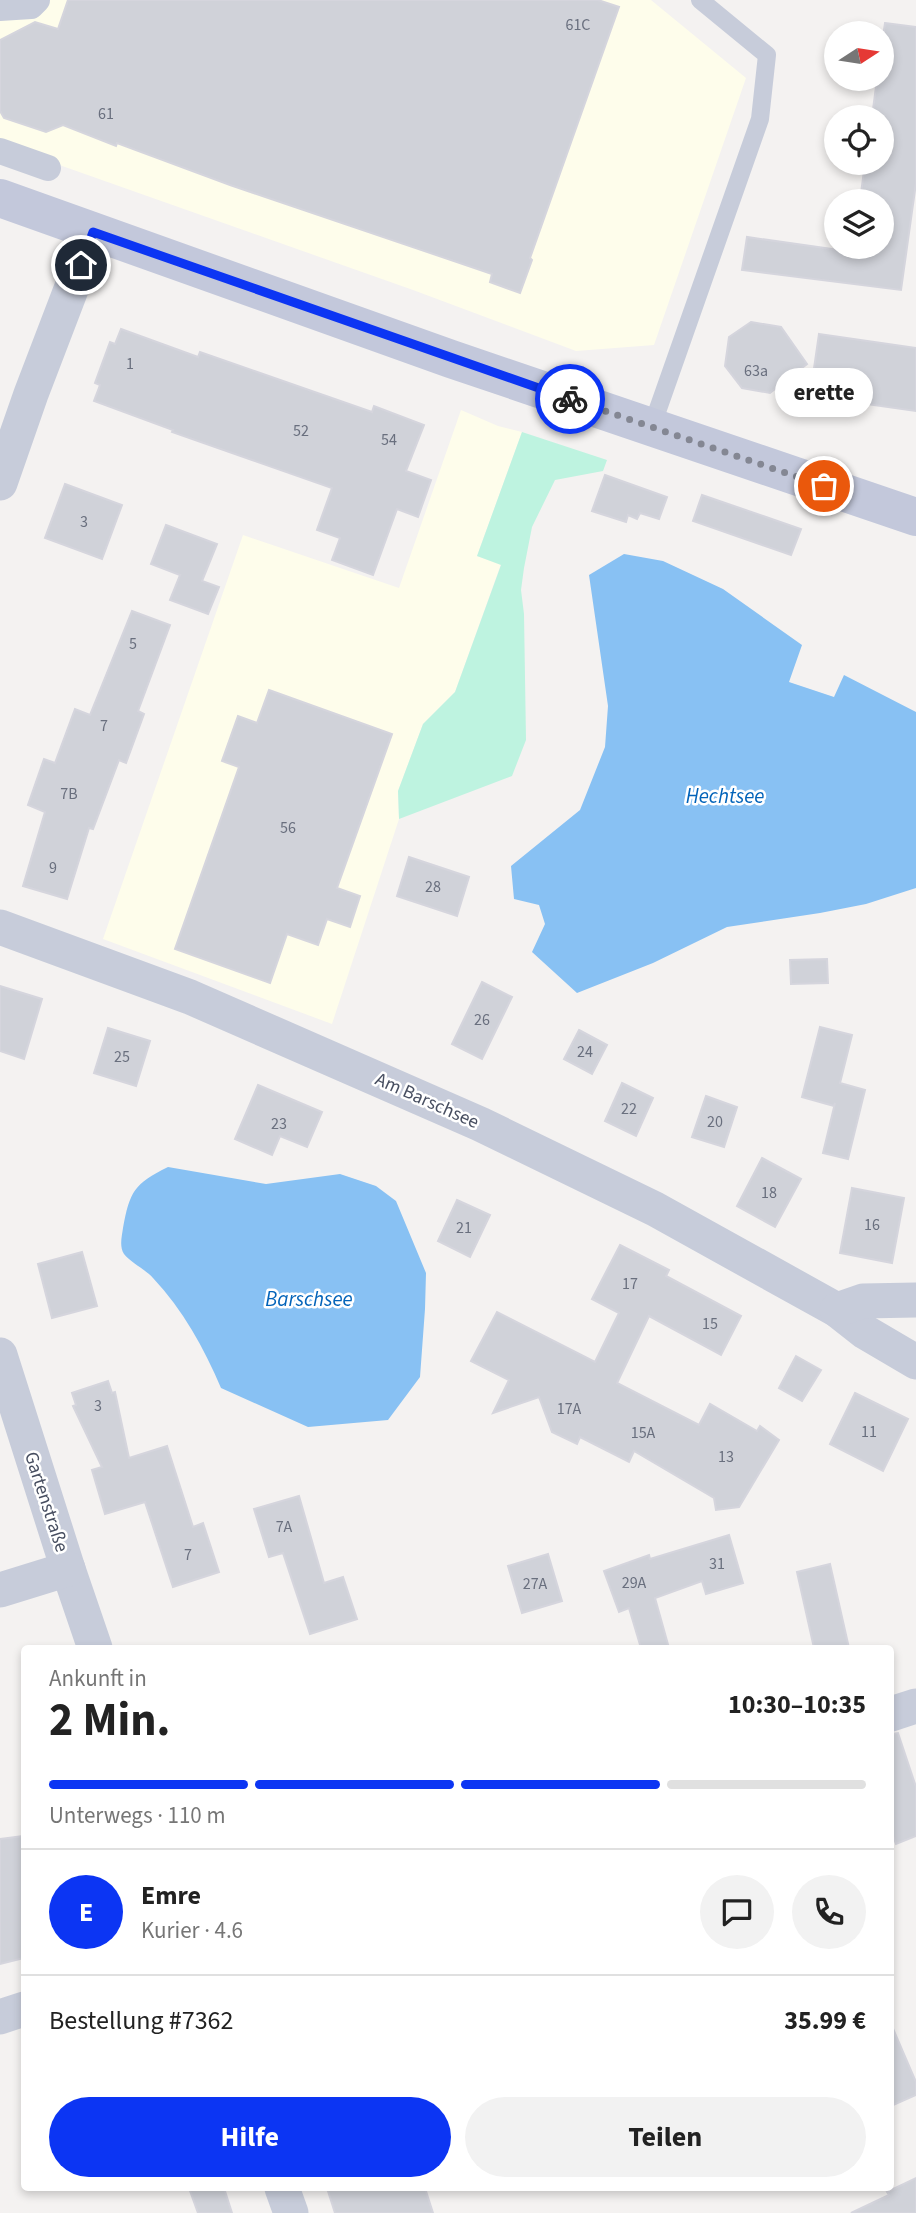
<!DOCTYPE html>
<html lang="de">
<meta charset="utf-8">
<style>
body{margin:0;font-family:"Source Sans 3",sans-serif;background:#f2f2f2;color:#222;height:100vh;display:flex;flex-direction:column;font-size:26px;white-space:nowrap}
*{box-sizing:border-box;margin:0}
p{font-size:23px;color:#767676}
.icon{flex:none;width:38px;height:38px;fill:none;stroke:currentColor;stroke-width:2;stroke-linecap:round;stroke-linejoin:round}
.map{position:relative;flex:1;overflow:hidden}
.side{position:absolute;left:21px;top:1645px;width:873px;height:546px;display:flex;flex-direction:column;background:#fff;border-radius:7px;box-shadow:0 4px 10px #0003}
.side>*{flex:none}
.needle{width:46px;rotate:78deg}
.buttons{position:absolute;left:824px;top:21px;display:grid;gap:14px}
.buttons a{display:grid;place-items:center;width:70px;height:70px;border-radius:50%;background:#fff;box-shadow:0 4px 10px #0003;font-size:35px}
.pin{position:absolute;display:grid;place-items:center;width:60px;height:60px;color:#fff;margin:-30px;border:4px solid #fff;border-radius:50%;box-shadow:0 2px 7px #0007}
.courier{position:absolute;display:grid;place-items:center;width:70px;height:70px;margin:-35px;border:5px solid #0c35f3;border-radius:50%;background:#fff;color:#222;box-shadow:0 2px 9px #0007}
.bubble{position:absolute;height:49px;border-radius:24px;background:#fff;box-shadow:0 4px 10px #0003;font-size:23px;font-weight:700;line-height:49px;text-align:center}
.summary em{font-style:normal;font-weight:700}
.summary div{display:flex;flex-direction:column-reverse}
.summary{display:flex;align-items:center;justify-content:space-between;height:119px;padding:0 28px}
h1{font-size:46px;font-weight:700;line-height:52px}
.bar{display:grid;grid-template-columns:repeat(4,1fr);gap:10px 7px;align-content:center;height:84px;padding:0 28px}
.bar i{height:9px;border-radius:5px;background:#e0e0e0}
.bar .current{background:#0c35f3}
.bar p{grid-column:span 4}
.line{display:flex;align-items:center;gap:18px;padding:0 28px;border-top:2px solid #e0e0e0}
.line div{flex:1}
.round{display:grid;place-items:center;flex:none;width:74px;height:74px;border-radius:37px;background:#f2f2f2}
.action{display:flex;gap:14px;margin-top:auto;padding:14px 28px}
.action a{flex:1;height:80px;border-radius:42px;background:#0c35f3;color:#fff;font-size:28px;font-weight:700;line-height:80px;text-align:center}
.action a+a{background:#f2f2f2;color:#222}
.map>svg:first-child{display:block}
</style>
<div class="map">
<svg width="916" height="2213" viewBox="0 0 916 2213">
<rect width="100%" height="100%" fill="#f4f2f1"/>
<g fill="#fefdeb">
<polygon points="0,0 651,0 746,78 654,345 576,351 413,290 0,144"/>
<polygon points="461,410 498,426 522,432 477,556 501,564 455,692 423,724 398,791 399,819 332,1024 103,939 243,535 399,588"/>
</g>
<polygon fill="#bef3e0" points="522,432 607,460 603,471 555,480 532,527 524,568 521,590 524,614 526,740 512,776 399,819 398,791 423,724 455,692 501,565 477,556"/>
<g fill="#88c1f3">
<polygon points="624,554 663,561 723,589 802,645 789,682 834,697 844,675 916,712 916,888 866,904 820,913 727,927 653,963 577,993 532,952 545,924 539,905 514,899 511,866 580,810 605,747 608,706 589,575"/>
<path d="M168 1167 266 1184 340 1174 376 1186 396 1201 426 1273 425 1309 420 1377 388 1420 308 1427 221 1388C204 1348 183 1310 153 1278 145 1269 131 1263 124 1254 119 1246 122 1236 123 1228 130 1191 134 1184 168 1167Z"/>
</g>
<g fill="#d0d2d9" stroke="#d5d5dd" stroke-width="2">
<polygon points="68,0 598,0 619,7 530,258 532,260 520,293 490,282 492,274 230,185 117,143 116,146 63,125 46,132 4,118 0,111 0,40 35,22 58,29"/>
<polygon points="885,23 916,27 916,183 901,290 742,270 747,237 853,252 854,247 882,247 882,201 860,201 865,163 882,163 882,117 872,117 877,79 882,79 882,43"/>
<polygon points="751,322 781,327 807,364 770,393 742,388 725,366 729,337"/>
<polygon points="121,329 198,357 200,352 372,412 374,406 424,425 406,471 431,480 418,517 397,509 373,575 332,560 340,538 317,530 332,488 172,432 173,430 94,401 100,385 95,383 110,342 115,344"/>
<polygon points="819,334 916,348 916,411 810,396"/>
<polygon points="605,475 667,497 659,519 640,513 637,519 628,515 626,522 592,511"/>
<polygon points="65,484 122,505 102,559 45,538"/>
<polygon points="702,495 801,529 791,555 693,521"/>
<polygon points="166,525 217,544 202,581 219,587 208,614 170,600 180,575 151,564"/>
<polygon points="132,611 170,625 138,711 144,714 126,763 119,760 93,829 89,828 67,899 23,886 45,812 28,805 44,759 55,763 75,709 90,715"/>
<polygon points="269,690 392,734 337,888 360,896 350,927 327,919 318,945 287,934 270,983 175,949 239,767 222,761 238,716 257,723"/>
<polygon points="409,857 469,877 457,916 397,896"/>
<polygon points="827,959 828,983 791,984 790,960"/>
<polygon points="482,982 512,997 482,1059 452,1044"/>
<polygon points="0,986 42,999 24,1059 0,1051"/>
<polygon points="820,1027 852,1035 840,1083 865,1090 848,1159 823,1153 835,1103 834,1106 802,1097"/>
<polygon points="108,1028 150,1041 136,1086 94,1073"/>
<polygon points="579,1030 607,1045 592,1074 564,1059"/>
<polygon points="622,1083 653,1098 636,1136 605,1121"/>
<polygon points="258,1085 322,1112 307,1147 280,1136 272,1155 235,1139"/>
<polygon points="706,1096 737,1107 724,1147 692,1137"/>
<polygon points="762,1158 801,1179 775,1227 737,1206"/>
<polygon points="852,1188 904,1198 892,1263 840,1253"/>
<polygon points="457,1200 490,1215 470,1257 438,1241"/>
<polygon points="620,1245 669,1270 666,1276 741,1316 721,1355 649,1316 617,1383 699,1425 710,1404 757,1431 760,1426 779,1440 739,1507 716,1510 714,1498 634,1451 629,1462 580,1437 577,1444 552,1432 539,1397 493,1413 509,1380 471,1361 497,1312 595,1362 619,1313 592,1299"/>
<polygon points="82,1252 97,1306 52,1318 38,1264"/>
<polygon points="796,1356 821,1370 802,1401 779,1388"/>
<polygon points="108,1381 112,1393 115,1392 129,1458 167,1446 193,1527 203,1523 219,1572 173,1587 145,1502 105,1514 92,1470 102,1467 73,1406 76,1405 72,1393"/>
<polygon points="855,1393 908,1419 883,1471 830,1444"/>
<polygon points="299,1496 324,1583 343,1577 357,1619 310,1634 283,1553 269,1557 254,1509"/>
<polygon points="729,1535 743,1583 706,1594 702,1581 655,1598 669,1648 641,1648 629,1608 619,1612 604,1571 649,1555 650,1559"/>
<polygon points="548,1554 562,1601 522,1613 508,1566"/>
<polygon points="830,1564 849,1648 814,1648 797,1572"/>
<polygon points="898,1733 916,1787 916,1836 896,1844 891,1830 891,1734"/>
<polygon points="24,1836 24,1958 0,1964 0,1839"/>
<polygon points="891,2024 916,2082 916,2095 891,2106"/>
<polygon points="916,2178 916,2213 851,2213 889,2195 887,2192"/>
<polygon points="189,2188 224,2188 232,2213 198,2213"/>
<polygon points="327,2188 425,2188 433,2213 335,2213"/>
</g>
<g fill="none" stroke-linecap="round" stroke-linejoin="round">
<polyline stroke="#c7ccda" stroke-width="18" points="652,426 760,119 767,55 700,0"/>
<g stroke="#c7ccda" stroke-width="26">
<polyline points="0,8 31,6 37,0"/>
<polyline points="0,151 48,168"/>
</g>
<g stroke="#c7ccda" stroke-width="35">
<polyline points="0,483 31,394 93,232"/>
<polyline points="0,927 190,997 480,1124 655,1209 837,1310 865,1332 916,1362"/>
<polyline points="837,1310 863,1301 916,1300"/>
<polyline points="0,1355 68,1569 95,1648"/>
<polyline points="0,1590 68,1569"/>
<polyline points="891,1714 916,1706"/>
<polyline points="0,2017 24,2009"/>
<polyline points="282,2188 291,2213"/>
</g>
<polyline stroke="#c3c8db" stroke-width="38" points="0,198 451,359 916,517"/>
</g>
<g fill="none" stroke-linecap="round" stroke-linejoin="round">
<polyline stroke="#848793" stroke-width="7" stroke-dasharray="0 12.6" points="570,399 824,486"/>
<polyline stroke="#0c35f3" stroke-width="9" points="81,265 93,232 570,399"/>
</g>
<g text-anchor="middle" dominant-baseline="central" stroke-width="5" stroke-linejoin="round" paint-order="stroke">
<g font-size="16" fill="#696f7e">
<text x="578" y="25">61C</text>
<text x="106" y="114">61</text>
<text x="130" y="364">1</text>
<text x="756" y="371">63a</text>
<text x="301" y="431">52</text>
<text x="389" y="440">54</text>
<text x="84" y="522">3</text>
<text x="133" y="644">5</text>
<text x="104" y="726">7</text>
<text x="69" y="794">7B</text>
<text x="288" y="828">56</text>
<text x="53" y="868">9</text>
<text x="433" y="887">28</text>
<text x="482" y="1020">26</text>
<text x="585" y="1052">24</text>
<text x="122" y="1057">25</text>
<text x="629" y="1109">22</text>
<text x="715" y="1122">20</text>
<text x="279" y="1124">23</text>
<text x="769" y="1193">18</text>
<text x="872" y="1225">16</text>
<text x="464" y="1228">21</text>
<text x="630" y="1284">17</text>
<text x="710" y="1324">15</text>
<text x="98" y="1406">3</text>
<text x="569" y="1409">17A</text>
<text x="869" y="1432">11</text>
<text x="643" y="1433">15A</text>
<text x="726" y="1457">13</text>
<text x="284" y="1527">7A</text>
<text x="188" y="1555">7</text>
<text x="717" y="1564">31</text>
<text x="634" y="1583">29A</text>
<text x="535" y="1584">27A</text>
</g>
<g font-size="19" fill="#474e60" stroke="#fff">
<text transform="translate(427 1101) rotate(24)">Am Barschsee</text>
<text transform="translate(46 1502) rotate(72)">Gartenstraße</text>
</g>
<g font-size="21" font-style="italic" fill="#0263b9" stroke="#fff">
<text x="725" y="796">Hechtsee</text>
<text x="309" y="1299">Barschsee</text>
</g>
</g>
</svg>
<div class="buttons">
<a><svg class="needle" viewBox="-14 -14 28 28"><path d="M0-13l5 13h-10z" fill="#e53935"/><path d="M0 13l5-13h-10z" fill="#767676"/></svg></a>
<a><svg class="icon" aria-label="locate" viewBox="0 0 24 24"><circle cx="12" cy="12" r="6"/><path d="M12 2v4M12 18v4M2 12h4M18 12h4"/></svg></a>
<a><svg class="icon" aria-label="layers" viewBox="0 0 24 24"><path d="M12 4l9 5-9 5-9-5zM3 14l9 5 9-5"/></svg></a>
</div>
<div class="pin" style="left:824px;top:486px;background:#ea580c"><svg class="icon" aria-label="bag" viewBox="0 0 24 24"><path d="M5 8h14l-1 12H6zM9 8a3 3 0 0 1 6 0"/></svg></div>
<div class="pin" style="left:81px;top:265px;background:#1f2937"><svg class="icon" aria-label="home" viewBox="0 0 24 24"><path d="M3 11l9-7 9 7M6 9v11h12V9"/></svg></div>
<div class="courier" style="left:570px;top:399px"><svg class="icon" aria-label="bike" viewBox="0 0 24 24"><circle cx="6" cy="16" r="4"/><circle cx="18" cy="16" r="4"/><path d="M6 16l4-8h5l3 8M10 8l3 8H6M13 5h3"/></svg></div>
<div class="bubble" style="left:775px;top:368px;width:98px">erette</div>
<section class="side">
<div class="summary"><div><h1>2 Min.</h1><p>Ankunft in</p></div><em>10:30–10:35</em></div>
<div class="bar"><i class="current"></i><i class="current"></i><i class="current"></i><i></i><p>Unterwegs · 110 m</p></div>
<div class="line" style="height:126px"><b class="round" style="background:#0c35f3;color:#fff">E</b><div><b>Emre</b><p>Kurier · 4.6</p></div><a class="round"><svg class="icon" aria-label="chat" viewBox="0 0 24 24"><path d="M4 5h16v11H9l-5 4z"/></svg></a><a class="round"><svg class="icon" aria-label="phone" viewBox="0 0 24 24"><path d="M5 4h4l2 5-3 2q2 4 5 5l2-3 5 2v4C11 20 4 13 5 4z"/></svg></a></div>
<div class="line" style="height:91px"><div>Bestellung #7362</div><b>35.99 €</b></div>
<div class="action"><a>Hilfe</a><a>Teilen</a></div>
</section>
</div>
